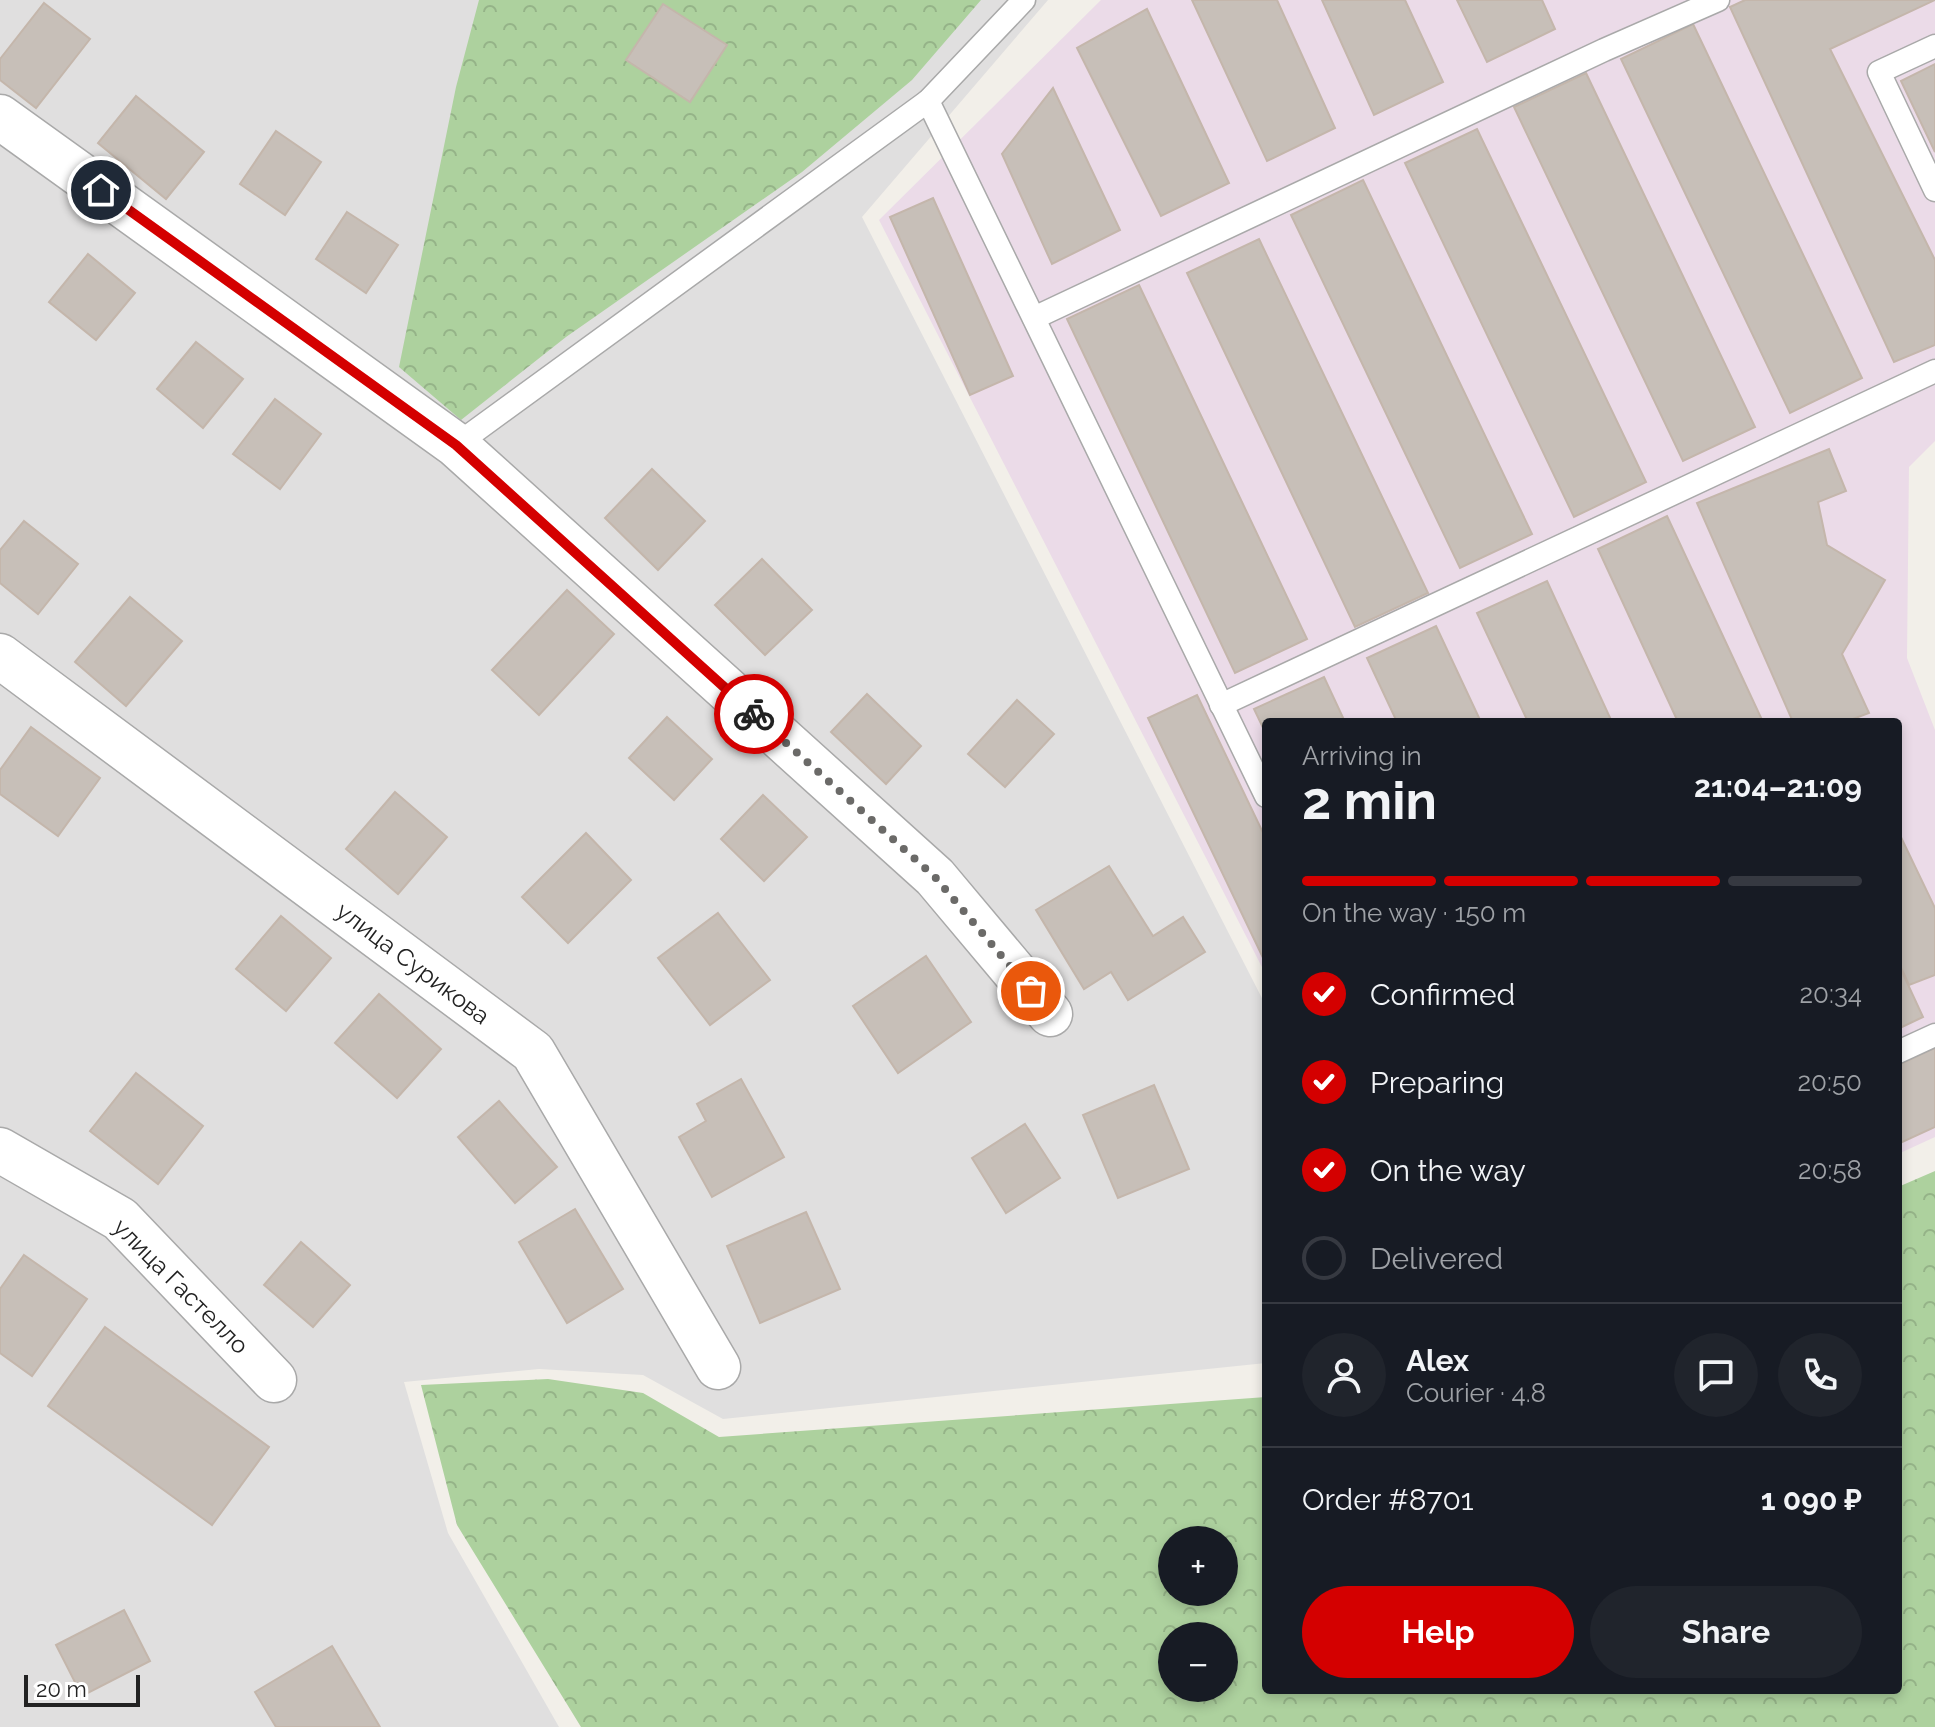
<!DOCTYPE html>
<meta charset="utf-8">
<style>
body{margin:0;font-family:Raleway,sans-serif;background:#20242c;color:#f1f3f6;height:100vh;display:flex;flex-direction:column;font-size:30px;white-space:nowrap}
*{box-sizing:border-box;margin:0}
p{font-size:26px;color:#9ea1a6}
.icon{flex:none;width:44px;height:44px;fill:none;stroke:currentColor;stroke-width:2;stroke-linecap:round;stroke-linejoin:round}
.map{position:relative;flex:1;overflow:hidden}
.details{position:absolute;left:1262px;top:718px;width:640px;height:976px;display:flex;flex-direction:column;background:#171b24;border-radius:8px;box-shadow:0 4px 12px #0003}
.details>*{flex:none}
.buttons{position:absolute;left:1158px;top:1526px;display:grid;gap:16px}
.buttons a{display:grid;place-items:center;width:80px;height:80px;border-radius:50%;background:#171b24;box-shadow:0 4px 12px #0003;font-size:40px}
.scale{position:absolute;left:24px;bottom:20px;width:116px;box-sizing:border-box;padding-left:8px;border:4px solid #222;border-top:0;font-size:22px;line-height:28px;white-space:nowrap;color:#222;-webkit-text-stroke:6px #fff;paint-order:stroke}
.pin{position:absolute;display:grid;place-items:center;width:68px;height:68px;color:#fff;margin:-34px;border:4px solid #fff;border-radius:50%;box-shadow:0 2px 8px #0007}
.courier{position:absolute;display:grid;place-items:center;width:80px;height:80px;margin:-40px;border:6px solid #d40000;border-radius:50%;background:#fff;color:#222;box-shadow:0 2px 10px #0007}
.summary em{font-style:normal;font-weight:700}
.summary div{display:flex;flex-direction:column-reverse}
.summary{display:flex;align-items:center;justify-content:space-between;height:136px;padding:0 40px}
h1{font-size:52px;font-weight:700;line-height:60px}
.bar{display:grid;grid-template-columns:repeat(4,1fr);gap:12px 8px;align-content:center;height:96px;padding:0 40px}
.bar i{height:10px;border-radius:6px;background:#363941}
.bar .on{background:#d40000}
.bar p{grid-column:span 4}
.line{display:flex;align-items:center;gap:20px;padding:0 40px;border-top:2px solid #363941}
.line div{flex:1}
.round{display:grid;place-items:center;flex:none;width:84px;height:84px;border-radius:42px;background:#20242c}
ol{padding:0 40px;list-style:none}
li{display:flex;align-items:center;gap:24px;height:88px}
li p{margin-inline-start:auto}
li .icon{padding:8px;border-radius:50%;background:#d40000;color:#fff;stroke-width:4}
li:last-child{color:#9ea1a6}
li i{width:44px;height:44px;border:4px solid #363941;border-radius:50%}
.cta{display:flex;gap:16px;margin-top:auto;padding:16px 40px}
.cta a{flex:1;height:92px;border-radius:48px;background:#d40000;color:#fff;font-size:32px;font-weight:700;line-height:92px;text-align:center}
.cta a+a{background:#20242c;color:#f1f3f6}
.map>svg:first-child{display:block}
</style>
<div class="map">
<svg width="1935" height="1727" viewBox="0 0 1935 1727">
<defs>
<pattern id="forest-crowns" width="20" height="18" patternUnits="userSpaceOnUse" patternTransform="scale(2)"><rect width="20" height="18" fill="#add19e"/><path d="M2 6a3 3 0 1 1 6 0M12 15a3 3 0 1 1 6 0" fill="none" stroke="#95b388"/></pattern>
</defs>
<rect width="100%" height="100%" fill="#f2efe9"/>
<polygon fill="#e0dfdf" points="0,0 1048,0 862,217 1266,1006 1266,1363 723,1419 643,1375 539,1369 404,1382 448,1533 559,1727 0,1727"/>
<polygon fill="#ebdbe8" points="1101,0 1935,0 1935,441 1909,467 1907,658 1935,730 1935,1137 1898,1154 1898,722 1266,722 1266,975 879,220"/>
<g fill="url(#forest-crowns)" fill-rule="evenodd">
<polygon points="479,0 981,0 912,80 802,172 566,337 461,420 399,367 456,87"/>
<path d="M1935 1171V1727H581L457 1525 421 1385 548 1379 643 1393 719 1437 1266 1397V1690H1898V1187ZM1224 1540V1592H1172V1540ZM1224 1636V1688H1172V1636Z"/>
</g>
<g fill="#c7bfb8" stroke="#c4b6ab" stroke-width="2">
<polygon points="1192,0 1277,0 1335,128 1267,161"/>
<polygon points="1322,0 1405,0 1443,82 1374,115"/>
<polygon points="1457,0 1542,0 1555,29 1487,62"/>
<polygon points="1745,0 1935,0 1830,49 1935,260 1935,345 1894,362 1730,7"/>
<polygon points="44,3 90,39 36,108 0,80 0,59"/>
<polygon points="663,4 727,45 690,102 626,60"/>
<polygon points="1147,9 1229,183 1161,216 1077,48"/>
<polygon points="1693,24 1862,378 1790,413 1621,59"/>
<polygon points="1935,64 1935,152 1901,81"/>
<polygon points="1586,73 1755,427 1683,461 1514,107"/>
<polygon points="1053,88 1120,230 1052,264 1002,154"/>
<polygon points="136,96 204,152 166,199 98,143"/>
<polygon points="1477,129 1646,482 1574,517 1405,163"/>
<polygon points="276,131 321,162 285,215 240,184"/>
<polygon points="1363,180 1532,534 1460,568 1291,215"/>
<polygon points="933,198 1013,376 970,395 890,217"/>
<polygon points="347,212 398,245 366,293 316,259"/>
<polygon points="1259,239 1428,593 1355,627 1187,273"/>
<polygon points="88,254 135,293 96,340 49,302"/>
<polygon points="1139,285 1307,639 1235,673 1067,319"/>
<polygon points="196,342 243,379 203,428 157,389"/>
<polygon points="275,399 321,434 280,489 233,454"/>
<polygon points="1829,449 1846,491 1818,502 1827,545 1885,580 1842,654 1869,713 1845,722 1793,722 1697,503"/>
<polygon points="652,469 705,521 658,570 605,518"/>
<polygon points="1667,516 1763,722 1678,722 1598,549"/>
<polygon points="24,521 78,564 38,614 0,583 0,550"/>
<polygon points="762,559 812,610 765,655 715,605"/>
<polygon points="1547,581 1612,722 1528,722 1477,613"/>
<polygon points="567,590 614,634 539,715 492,670"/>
<polygon points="130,597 182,641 126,706 75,662"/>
<polygon points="1436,626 1481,722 1397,722 1367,658"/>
<polygon points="1324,677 1345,722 1266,722 1266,734 1254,709"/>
<polygon points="867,694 921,746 886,784 831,732"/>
<polygon points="1197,695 1266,839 1266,964 1148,718"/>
<polygon points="1017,700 1054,734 1005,787 968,754"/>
<polygon points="667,717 712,759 674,800 629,758"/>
<polygon points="31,727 100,778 58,836 0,794 0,770"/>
<polygon points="395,792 447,837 398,894 346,849"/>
<polygon points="763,795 807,837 764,881 721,839"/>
<polygon points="1898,831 1935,908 1935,975 1909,985 1898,961"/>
<polygon points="586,833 631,880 568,943 522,897"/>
<polygon points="1109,866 1153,936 1183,917 1205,952 1128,1000 1111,972 1084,989 1036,910"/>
<polygon points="718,913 770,980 710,1025 658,958"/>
<polygon points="281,916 331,958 286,1011 236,969"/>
<polygon points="926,956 971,1022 898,1073 853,1006"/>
<polygon points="1898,963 1923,1017 1898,1029"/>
<polygon points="379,994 441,1049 397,1098 335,1043"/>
<polygon points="1935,1048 1935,1127 1898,1144 1898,1065"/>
<polygon points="136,1073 203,1126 158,1184 90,1131"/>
<polygon points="741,1079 784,1157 712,1197 679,1137 706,1121 697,1104"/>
<polygon points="1154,1085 1189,1169 1118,1198 1083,1115"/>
<polygon points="499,1101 557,1167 515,1203 458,1137"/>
<polygon points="1025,1124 1060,1178 1006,1213 972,1158"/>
<polygon points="575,1209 623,1289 567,1323 519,1242"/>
<polygon points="806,1212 840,1289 760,1323 727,1246"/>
<polygon points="301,1242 350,1285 313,1327 264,1285"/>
<polygon points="24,1255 87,1299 32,1376 0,1353 0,1289"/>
<polygon points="105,1327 269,1447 212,1525 48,1406"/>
<polygon points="124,1610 150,1661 82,1696 56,1645"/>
<polygon points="332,1646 380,1727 276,1727 255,1692"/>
</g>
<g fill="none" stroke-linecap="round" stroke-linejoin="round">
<defs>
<g id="service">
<polyline points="1935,46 1879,72 1935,190"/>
<polyline points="928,101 1266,796"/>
<polyline points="1034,318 1604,50 1718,0"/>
<polyline points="456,445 928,101 1024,0"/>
<polyline points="1221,705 1935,371"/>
<polyline points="1898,1052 1935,1035"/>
</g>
<g id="minor">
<polyline points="0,117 456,445 935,877 1050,1014"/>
<polyline points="0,656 533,1052 718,1367"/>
<polyline points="0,1150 120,1219 274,1380"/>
</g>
</defs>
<use href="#service" stroke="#a9a9a9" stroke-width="25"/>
<use href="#minor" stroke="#a9a9a9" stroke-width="47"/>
<use href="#service" stroke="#fff" stroke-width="22"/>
<use href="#minor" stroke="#fff" stroke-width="44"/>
</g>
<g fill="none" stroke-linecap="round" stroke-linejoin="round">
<polyline stroke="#6b6a68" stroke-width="8" stroke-dasharray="0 14.4" points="754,714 935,877 1031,991"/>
<polyline stroke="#d40000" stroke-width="10" points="101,190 456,445 754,714"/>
</g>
<g text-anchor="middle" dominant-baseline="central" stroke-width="6" stroke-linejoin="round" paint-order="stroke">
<g font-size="24" fill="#222" stroke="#fff">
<text transform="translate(413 963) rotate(37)">улица Сурикова</text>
<text transform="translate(181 1286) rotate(45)">улица Гастелло</text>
</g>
</g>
</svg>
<div class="buttons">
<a>+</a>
<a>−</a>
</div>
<div class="scale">20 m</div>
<div class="pin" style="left:1031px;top:991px;background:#ea580c"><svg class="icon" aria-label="bag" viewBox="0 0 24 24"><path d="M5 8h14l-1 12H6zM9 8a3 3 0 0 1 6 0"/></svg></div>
<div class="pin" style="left:101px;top:190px;background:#1f2937"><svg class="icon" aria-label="home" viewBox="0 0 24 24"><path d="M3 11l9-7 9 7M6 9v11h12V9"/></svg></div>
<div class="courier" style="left:754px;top:714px"><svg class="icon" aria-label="bike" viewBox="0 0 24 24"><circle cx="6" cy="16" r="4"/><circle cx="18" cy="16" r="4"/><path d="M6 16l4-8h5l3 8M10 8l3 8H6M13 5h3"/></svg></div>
<section class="details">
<div class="summary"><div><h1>2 min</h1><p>Arriving in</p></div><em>21:04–21:09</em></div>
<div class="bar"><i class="on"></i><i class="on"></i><i class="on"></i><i></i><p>On the way · 150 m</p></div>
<ol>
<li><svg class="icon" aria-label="check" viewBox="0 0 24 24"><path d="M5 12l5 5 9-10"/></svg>Confirmed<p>20:34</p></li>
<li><svg class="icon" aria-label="check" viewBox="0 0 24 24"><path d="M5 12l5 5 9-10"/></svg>Preparing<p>20:50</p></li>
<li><svg class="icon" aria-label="check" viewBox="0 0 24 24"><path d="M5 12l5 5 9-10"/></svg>On the way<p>20:58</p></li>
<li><i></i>Delivered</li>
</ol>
<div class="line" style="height:144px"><a class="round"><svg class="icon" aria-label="person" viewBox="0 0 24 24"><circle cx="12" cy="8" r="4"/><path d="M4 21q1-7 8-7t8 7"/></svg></a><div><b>Alex</b><p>Courier · 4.8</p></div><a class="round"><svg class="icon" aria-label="chat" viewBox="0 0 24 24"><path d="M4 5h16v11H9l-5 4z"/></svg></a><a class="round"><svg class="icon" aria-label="phone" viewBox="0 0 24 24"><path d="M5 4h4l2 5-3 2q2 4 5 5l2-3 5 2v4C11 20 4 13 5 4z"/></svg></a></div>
<div class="line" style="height:104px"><div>Order #8701</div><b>1 090 ₽</b></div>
<div class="cta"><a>Help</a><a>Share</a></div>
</section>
</div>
